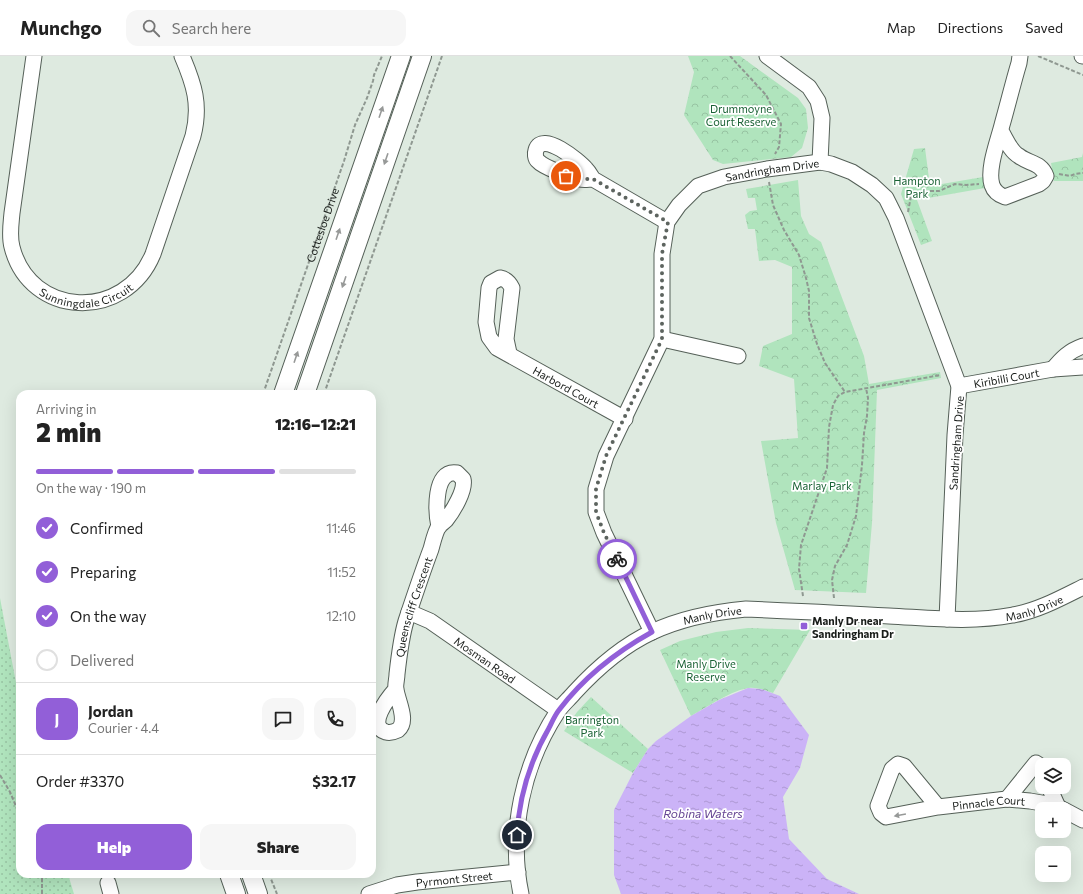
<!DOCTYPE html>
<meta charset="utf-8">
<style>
body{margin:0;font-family:Commissioner,sans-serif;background:#f6f6f6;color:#222;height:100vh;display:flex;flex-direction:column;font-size:15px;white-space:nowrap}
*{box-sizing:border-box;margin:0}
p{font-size:13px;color:#767676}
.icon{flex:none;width:22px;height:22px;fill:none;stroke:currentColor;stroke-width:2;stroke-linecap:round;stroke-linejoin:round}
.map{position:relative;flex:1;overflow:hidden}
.panel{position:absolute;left:16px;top:334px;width:360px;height:488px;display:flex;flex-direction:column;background:#fff;border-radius:12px;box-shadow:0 4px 16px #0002}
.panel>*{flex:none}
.tools{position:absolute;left:1035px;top:702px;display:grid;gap:8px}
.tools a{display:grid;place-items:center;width:36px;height:36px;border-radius:8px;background:#fff;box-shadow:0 4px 16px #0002;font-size:20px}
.pin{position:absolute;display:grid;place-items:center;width:34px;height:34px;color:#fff;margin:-17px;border:2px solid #fff;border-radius:50%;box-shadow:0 1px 4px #0007}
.courier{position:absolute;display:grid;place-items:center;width:40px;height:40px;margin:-20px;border:3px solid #925fd8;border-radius:50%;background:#fff;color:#222;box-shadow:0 1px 5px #0007}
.head em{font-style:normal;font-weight:800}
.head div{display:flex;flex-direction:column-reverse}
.head{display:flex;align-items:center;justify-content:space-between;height:68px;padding:0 20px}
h1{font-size:26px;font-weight:800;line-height:30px}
.bar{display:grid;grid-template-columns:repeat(4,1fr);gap:6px 4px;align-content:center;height:48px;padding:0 20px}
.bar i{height:5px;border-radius:3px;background:#e0e0e0}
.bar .selected{background:#925fd8}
.bar p{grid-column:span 4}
.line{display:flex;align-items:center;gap:10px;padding:0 20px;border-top:1px solid #e0e0e0}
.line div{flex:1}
.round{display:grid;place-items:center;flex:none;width:42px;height:42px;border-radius:12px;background:#f6f6f6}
ol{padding:0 20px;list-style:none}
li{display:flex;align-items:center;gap:12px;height:44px}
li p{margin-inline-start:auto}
li .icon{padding:4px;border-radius:50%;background:#925fd8;color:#fff;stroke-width:4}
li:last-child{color:#767676}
li i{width:22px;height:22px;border:2px solid #e0e0e0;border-radius:50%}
.action{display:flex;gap:8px;margin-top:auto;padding:8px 20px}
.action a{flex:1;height:46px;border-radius:12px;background:#925fd8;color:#fff;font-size:16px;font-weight:800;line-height:46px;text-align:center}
.action a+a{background:#f6f6f6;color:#222}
header{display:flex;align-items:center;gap:24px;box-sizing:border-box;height:56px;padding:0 20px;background:#fff;border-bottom:1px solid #e0e0e0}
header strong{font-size:19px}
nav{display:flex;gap:22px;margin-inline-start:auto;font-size:14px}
.search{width:280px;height:36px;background:#f6f6f6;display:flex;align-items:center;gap:10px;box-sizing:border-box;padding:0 14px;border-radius:12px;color:#767676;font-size:15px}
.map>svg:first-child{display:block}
</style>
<header>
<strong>Munchgo</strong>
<div class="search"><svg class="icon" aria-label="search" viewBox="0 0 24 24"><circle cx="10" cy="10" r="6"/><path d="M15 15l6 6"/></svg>Search here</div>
<nav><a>Map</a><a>Directions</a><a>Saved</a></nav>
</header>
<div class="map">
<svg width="1083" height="838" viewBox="0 0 1083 838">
<defs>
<pattern id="grass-dots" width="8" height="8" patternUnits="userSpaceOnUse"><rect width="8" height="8" fill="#b0e4bd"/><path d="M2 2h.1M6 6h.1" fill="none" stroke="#97c3a2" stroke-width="1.8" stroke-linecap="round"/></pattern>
<pattern id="park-crowns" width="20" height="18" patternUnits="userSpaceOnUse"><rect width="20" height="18" fill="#b0e4bd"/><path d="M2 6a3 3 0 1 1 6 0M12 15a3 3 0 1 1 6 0" fill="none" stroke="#97c3a2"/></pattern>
<pattern id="water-ripples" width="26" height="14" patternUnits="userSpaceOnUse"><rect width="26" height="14" fill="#cbb3f7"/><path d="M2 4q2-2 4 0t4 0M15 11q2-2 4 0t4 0" fill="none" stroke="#ae99d3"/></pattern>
</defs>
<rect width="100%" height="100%" fill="#deeae0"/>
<polygon fill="url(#grass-dots)" points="0,542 20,648 20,818 68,818 74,838 0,838"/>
<g fill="url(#park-crowns)">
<polygon points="688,0 740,0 798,42 806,53 808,72 802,92 791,101 723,108 713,104 684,59 694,16"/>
<polygon points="925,92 930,130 983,121 985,132 917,144 932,185 921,189 901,138 914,93"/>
<polygon points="1083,97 1083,125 1054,125 1051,107 1082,101"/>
<polygon points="798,124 801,160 809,178 821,186 864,300 869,328 940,316 941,322 877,334 872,467 866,537 795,534 776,467 761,385 798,382 794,323 759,310 763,290 792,278 792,211 775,204 759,205 755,173 748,173 745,159 750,155 757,154 755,142 748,142 746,133"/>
<path d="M748 572 810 574 773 637C766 635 757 631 749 632 734 633 705 652 691 660L660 594 680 585 716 576Z"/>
<polygon points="591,641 648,693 633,717 564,675 577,656"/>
</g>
<polygon fill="url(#water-ripples)" points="748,632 761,633 780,640 809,679 800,712 783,741 789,783 827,823 859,838 621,838 614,819 614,754 633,717 648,693 656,685 691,660 719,644"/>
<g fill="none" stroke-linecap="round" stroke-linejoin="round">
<defs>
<g id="minor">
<path id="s2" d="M34 0 12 157C11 168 9 180 12 191 30 262 125 266 153 198L193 80C201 49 194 28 182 0"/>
<polyline points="767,0 809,31 818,45 822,62 820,106"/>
<polyline points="1082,0 1083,0"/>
<path d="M1001 75C1006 83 1010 95 1019 100 1029 108 1041 106 1046 120L1043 125 1039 128 1005 141C999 139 994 135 992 129 987 113 998 85 1002 69 1008 48 1013 27 1019 7L1020 0"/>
<path d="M593 123C591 120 589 116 586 113 579 105 542 74 536 94 535 97 535 103 538 105 543 111 572 122 580 123 584 124 589 123 593 123L667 166"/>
<polyline points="662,283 738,300"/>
<path id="s3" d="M509 297 506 283 512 232C509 226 506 223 500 222L491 227 489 232 486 266 489 281 497 292 625 363"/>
<path d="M1053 313C1062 302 1069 295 1083 290"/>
<path id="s4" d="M959 330 1053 313 1083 311"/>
<path id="s5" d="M409 556 430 565 558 654"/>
<path id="s6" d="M652 576 604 477 596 456V433L606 400 662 283V198L667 166 679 149 698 130 724 121 767 113 820 106 831 108 852 116 872 129 886 142 896 162 959 330 955 379 947 563"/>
<path id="s7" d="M396 633C388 642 366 670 386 676 390 677 394 676 398 674 409 665 397 644 396 633 395 629 397 623 397 618 399 600 401 582 406 565 414 541 422 517 431 493 433 486 435 476 439 470 441 468 444 466 446 464 453 455 466 434 463 423L457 417C433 413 436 457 439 471"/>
<polyline points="1049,731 1058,751"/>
<polyline points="1007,743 1036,707 1039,709 1042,715"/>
<path id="s8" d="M938 751 904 710 898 708 892 713 878 750 881 757 886 761 938 751 1007 743 1030 745 1053 749 1062 753"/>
<polyline points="1064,754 1083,764"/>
<polyline points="108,827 111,838"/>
<path id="s9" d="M369 838 397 829 417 826 518 816"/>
<path id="s10" d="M521 838C508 776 523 708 558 655 562 649 569 643 574 637 596 613 622 590 652 576 682 562 713 556 746 553 793 555 841 557 889 560 930 562 971 567 1013 559 1037 555 1061 542 1083 531"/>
</g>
<g id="major">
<polyline points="283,338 401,0"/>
<polyline points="305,338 422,0"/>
<polyline points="229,818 236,838"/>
<polyline points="251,818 258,838"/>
</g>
</defs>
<use href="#minor" stroke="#556058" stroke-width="17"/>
<use href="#major" stroke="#556058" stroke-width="20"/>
<g stroke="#8f9891" stroke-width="2" stroke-dasharray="4 2" stroke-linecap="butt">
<polyline points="730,0 766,39 781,68 779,91 775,98"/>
<polyline points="1038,0 1083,19"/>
<polyline points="1059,118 1070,120 1075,118 1083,117"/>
<polyline points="769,126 773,149 784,174 799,199 806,222 809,235 809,262 817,288 825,307 845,336"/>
<polyline points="908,156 911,140 928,135 939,135 955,128 966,129 979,128"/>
<path id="s1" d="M263 338 344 105 355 69 367 42 373 25 374 19 382 0"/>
<polyline points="324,338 442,0"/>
<polyline points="803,540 799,513 801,489 827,412 829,371 833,349 838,340 845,336 941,319"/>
<polyline points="834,542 832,524 835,510 847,489 856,460 862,409 864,377 867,360 868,342 866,332"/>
<polyline points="0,719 10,736 20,760"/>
<polyline points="269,818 277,838"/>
<polyline points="42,838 42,818"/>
</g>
<use href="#minor" stroke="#fff" stroke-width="15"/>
<use href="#major" stroke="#fff" stroke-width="18"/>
</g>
<defs><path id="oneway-solid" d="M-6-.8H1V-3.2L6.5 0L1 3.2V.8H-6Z"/></defs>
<g fill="#979998">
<use href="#oneway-solid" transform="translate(381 56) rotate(-71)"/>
<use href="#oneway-solid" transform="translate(386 103) rotate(109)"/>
<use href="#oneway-solid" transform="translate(338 178) rotate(-71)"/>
<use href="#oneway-solid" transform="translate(344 226) rotate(109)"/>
<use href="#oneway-solid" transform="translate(296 301) rotate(-71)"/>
<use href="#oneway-solid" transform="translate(900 759) rotate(170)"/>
</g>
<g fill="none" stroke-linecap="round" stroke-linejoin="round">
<polyline stroke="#5d645f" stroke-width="4" stroke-dasharray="0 7.2" points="566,120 581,123 593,123 668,166 662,198 662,283 606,400 596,433 596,456 604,477 617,503"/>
<path stroke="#925fd8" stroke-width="5" d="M517 779C519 741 530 705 549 672 552 666 555 659 559 654 584 621 616 596 652 576L617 503"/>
</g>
<rect fill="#925fd8" stroke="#fff" stroke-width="1.5" x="800" y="566" width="8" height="8" rx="2"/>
<g text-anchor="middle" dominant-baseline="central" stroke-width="3.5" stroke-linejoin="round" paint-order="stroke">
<g font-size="11" fill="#1a6235" stroke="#fff">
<text x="741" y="52">Drummoyne<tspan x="741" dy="13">Court Reserve</tspan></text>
<text x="917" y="124">Hampton<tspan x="917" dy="13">Park</tspan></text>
<text x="822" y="429">Marlay Park</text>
<text x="706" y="607">Manly Drive<tspan x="706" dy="13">Reserve</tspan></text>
<text x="592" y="663">Barrington<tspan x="592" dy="13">Park</tspan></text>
</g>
<g font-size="11" fill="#181c19" stroke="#fff">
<text stroke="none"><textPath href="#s6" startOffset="561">Sandringham Drive</textPath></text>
<text stroke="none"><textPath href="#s1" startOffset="179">Cottesloe Drive</textPath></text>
<text stroke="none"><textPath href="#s2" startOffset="294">Sunningdale Circuit</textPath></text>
<text stroke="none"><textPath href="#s4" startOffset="48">Kiribilli Court</textPath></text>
<text stroke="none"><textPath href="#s3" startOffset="240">Harbord Court</textPath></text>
<text transform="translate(956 387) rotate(-86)">Sandringham Drive</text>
<text stroke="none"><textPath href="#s10" startOffset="702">Manly Drive</textPath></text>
<text stroke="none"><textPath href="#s7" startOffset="192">Queenscliff Crescent</textPath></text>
<text stroke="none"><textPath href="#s10" startOffset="378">Manly Drive</textPath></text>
<text stroke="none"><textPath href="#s5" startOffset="90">Mosman Road</textPath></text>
<text stroke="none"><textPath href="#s8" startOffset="225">Pinnacle Court</textPath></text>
<text stroke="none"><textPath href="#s9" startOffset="87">Pyrmont Street</textPath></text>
</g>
<g font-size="11" font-weight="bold" fill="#181c19" stroke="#fff" text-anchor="start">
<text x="812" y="564">Manly Dr near<tspan x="812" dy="13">Sandringham Dr</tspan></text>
</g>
<g font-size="12" font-style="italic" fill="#644392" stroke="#fff">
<text x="703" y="757">Robina Waters</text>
</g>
</g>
</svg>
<div class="tools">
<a><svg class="icon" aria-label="layers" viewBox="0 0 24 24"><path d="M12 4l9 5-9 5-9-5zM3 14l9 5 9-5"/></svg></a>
<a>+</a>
<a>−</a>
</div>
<div class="pin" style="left:566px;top:120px;background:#ea580c"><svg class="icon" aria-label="bag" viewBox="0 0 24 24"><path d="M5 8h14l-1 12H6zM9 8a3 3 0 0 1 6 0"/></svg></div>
<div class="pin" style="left:517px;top:779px;background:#1f2937"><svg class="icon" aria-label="home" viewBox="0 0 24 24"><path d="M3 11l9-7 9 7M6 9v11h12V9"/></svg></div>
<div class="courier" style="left:617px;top:503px"><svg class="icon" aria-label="bike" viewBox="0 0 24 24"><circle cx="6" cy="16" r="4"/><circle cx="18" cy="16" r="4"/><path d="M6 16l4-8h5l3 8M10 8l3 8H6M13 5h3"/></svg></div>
<section class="panel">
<div class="head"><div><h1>2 min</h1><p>Arriving in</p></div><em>12:16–12:21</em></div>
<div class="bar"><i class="selected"></i><i class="selected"></i><i class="selected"></i><i></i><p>On the way · 190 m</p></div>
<ol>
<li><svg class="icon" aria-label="check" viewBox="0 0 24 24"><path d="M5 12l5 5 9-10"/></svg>Confirmed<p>11:46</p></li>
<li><svg class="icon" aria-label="check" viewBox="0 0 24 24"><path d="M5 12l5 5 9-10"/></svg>Preparing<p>11:52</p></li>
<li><svg class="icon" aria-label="check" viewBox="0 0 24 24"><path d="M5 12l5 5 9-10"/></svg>On the way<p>12:10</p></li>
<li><i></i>Delivered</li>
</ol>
<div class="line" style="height:72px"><b class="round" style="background:#925fd8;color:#fff">J</b><div><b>Jordan</b><p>Courier · 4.4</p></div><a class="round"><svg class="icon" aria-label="chat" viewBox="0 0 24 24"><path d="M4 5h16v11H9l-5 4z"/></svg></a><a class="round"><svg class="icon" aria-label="phone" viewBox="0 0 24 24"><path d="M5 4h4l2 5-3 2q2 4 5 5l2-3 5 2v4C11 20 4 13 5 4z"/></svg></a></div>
<div class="line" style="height:52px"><div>Order #3370</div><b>$32.17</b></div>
<div class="action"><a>Help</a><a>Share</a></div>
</section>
</div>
